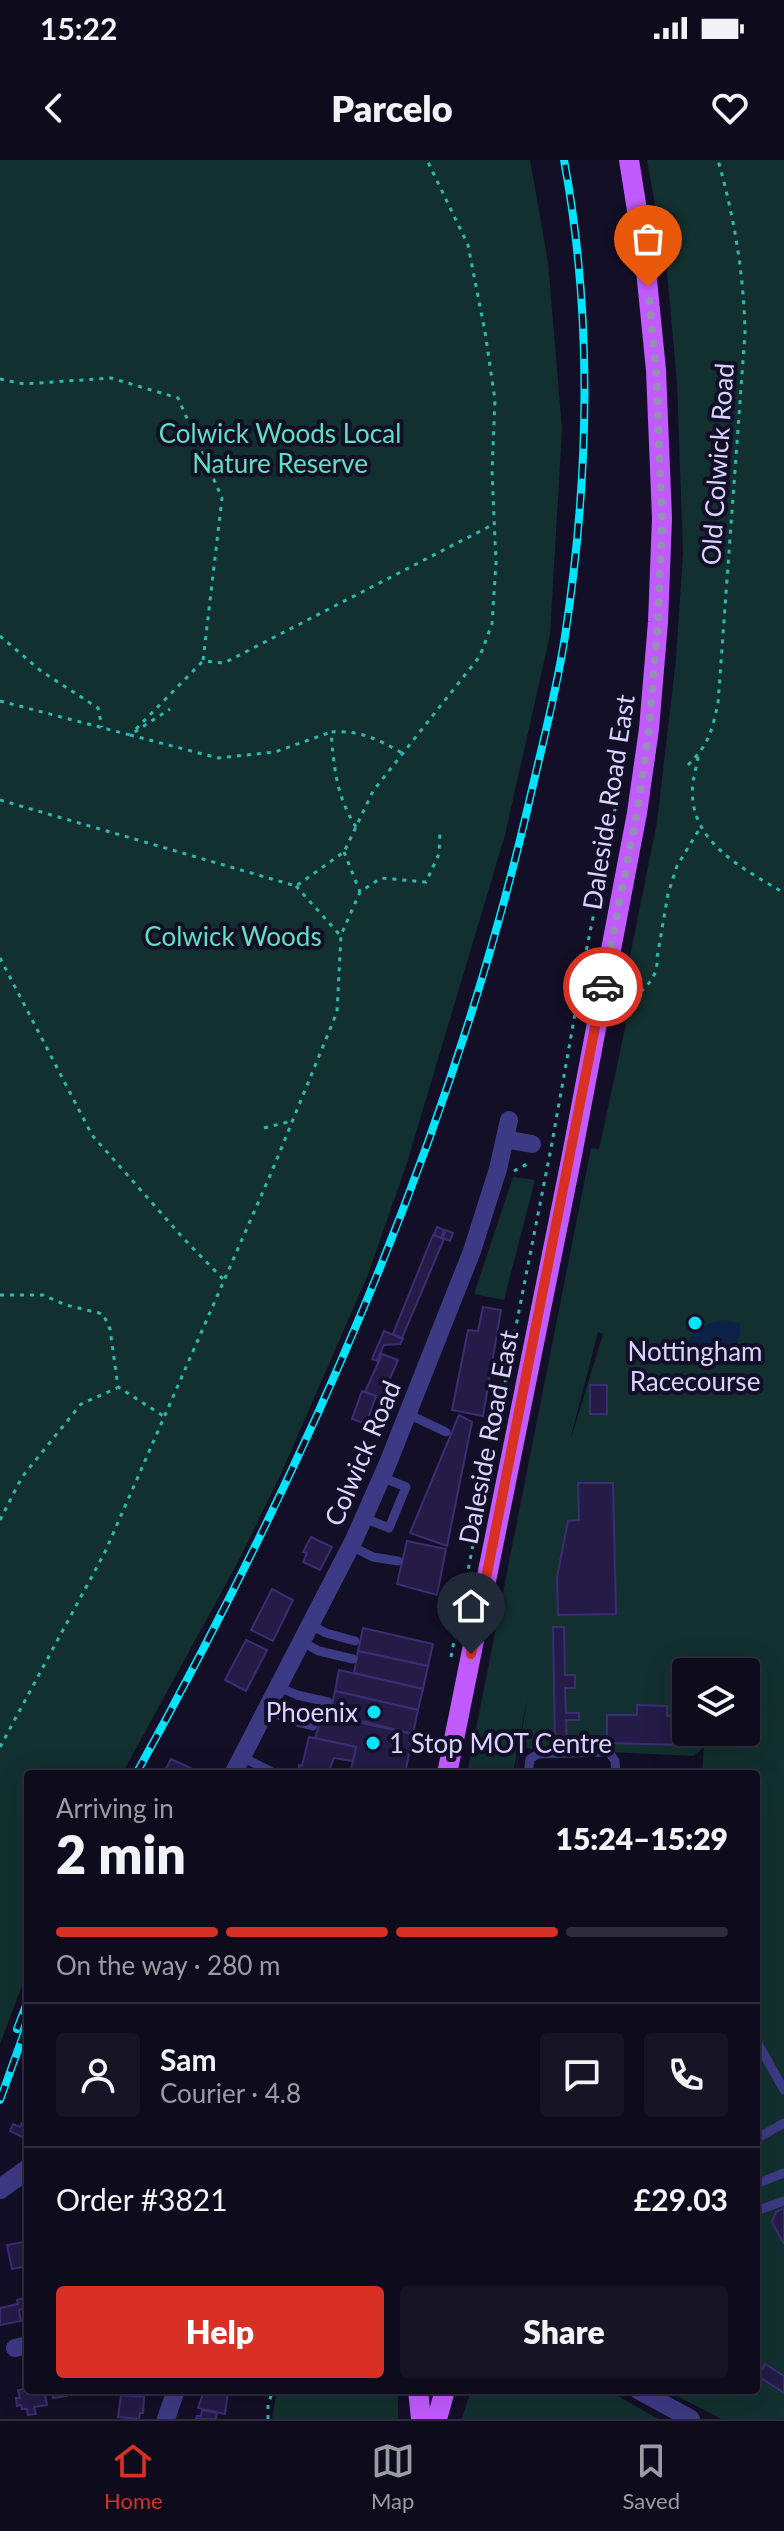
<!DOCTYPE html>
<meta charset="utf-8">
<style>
body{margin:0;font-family:Lato,sans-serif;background:#171425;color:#f1f3f6;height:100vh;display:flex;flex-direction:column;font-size:30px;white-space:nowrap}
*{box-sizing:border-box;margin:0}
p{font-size:26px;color:#9b9ba3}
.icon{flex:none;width:44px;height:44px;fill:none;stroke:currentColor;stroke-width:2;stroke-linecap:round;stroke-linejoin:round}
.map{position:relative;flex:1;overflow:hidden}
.details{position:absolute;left:24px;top:1610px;width:736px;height:624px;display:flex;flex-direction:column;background:#0e0b1c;border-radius:8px;box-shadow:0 8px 32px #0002,0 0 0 2px #2e2b3b}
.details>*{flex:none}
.controls{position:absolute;left:672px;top:1498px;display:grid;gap:16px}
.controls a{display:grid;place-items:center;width:88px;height:88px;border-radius:8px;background:#0e0b1c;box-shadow:0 8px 32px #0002,0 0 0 2px #2e2b3b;font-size:40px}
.pin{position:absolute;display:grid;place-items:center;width:68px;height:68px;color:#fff;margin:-82px -34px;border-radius:50% 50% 50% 0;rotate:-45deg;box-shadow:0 0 8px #0007}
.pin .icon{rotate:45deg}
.courier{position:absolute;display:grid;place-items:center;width:80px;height:80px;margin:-40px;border:6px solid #d93025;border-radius:50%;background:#fff;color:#222;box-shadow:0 2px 10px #0007}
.overview em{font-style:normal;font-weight:800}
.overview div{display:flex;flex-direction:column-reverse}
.overview{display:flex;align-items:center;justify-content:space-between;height:136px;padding:0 32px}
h1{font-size:52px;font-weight:800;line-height:60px}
.bar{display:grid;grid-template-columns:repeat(4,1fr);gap:12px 8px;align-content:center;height:96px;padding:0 32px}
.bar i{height:10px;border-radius:6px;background:#2e2b3b}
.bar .selected{background:#d93025}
.bar p{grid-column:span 4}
.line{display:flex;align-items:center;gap:20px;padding:0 32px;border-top:2px solid #2e2b3b}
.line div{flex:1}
.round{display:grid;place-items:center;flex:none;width:84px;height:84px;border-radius:8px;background:#171425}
.action{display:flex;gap:16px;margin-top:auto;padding:16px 32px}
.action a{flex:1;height:92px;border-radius:8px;background:#d93025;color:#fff;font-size:32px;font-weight:800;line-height:92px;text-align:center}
.action a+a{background:#171425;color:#f1f3f6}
.status{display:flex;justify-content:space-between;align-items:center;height:56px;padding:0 40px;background:#0e0b1c;direction:ltr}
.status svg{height:22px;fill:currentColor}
header{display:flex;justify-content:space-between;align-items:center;height:104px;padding:0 32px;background:#0e0b1c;font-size:36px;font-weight:800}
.dock{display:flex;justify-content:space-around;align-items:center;height:112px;border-top:2px solid #2e2b3b;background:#0e0b1c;font-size:22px;color:#9b9ba3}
.dock a{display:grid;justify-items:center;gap:4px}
.dock .selected{color:#d93025}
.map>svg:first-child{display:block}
</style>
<div class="status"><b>15:22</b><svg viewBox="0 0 49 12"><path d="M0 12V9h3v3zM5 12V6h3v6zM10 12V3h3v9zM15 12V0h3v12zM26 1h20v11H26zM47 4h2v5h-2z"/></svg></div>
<header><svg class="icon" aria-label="back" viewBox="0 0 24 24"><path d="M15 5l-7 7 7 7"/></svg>Parcelo<svg class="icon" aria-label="heart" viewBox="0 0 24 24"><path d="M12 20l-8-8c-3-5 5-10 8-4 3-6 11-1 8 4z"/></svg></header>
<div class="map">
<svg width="784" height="2259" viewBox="0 0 784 2259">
<rect width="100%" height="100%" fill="#130f26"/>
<g fill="#12302f" fill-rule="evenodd">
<polygon points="0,0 530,0 548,102 562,269 550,475 505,675 407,1003 367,1117 280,1316 238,1402 122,1614 28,1614 28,1810 0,1884"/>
<path d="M647 0H784V2259H721L666 2230H756V1614H702L704 1587 694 1596 521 1588 515 1614 528 1534 513 1614H467L591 988 599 989 626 864 618 856 657 662 676 499 683 393 677 223 667 112ZM598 1172 603 1174 571 1278V1277ZM686 1512H746V1572H686Z"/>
<polygon points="513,1017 535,1020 504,1140 474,1134"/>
<polygon points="277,2230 398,2230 398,2259 272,2259"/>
<polygon points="471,2230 608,2230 658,2259 462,2259"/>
</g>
<path fill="#0c2248" d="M725 1160 740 1164C741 1186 732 1196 710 1198 702 1199 699 1200 691 1195L687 1185C693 1169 708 1162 725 1160Z"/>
<g fill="#241b47" stroke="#3b2d73" stroke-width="2">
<polygon points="437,1067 444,1070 441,1078 434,1074"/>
<polygon points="446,1070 453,1073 450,1081 443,1078"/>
<polygon points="433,1075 444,1079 402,1178 393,1174"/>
<polygon points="483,1147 501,1150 483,1256 452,1250 468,1170 478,1171"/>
<polygon points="384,1171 403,1179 400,1184 384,1185 377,1201 372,1199"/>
<polygon points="382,1194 398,1200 381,1239 365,1232"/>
<rect x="590" y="1225" width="17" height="29"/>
<polygon points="362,1231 376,1236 366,1264 352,1259"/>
<polygon points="459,1255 472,1262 447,1386 410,1373"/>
<polygon points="578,1323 613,1323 616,1454 558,1455 557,1417 568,1361 579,1360"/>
<polygon points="311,1377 332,1387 320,1410 303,1402 307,1393 303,1392"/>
<polygon points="407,1381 446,1389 437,1435 397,1424"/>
<polygon points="272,1429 293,1440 273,1481 251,1470"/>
<polygon points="553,1467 564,1467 565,1515 575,1515 575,1528 565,1528 566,1553 579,1553 579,1560 566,1560 567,1585 555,1585"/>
<polygon points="363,1468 433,1484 428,1506 358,1491"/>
<polygon points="246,1480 267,1490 246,1531 225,1520"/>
<polygon points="358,1491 428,1506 423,1529 354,1513"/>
<polygon points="339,1510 423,1529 418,1550 335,1531"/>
<polygon points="335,1531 418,1550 413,1574 330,1553"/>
<polygon points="637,1545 667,1546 667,1556 683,1556 682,1585 607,1583 607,1555 637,1555"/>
<polygon points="302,1550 413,1574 405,1614 350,1614 356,1587 315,1578 320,1563 300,1558"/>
<polygon points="309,1577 356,1587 353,1601 334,1598 328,1613 332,1614 298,1614 299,1605 302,1606"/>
<polygon points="171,1599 199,1612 198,1614 163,1614"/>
<polygon points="23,1961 28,1964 28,1980 10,1971 13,1964 20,1967"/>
<polygon points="784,2048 784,2084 772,2062 776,2052"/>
<polygon points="24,2082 28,2106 12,2109 7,2085"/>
<polygon points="24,2138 25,2148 19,2150 21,2161 0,2165 0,2148 18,2144 17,2140"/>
<polygon points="765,2204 784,2216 784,2233 758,2216"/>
<polygon points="28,2228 44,2230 47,2245 34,2247 36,2254 28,2255 27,2249 22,2249 21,2245 17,2246 16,2238 20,2238 18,2230"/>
<polygon points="52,2230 67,2230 67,2236 53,2238"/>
<polygon points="204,2230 228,2232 225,2254 198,2248"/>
<polygon points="121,2235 144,2237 143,2253 140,2253 139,2259 118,2257"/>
<polygon points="202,2250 217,2253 216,2259 196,2259 197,2256 201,2256"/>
</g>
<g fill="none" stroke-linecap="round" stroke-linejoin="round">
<g stroke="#2fb8b0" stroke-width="3" stroke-dasharray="4 6" stroke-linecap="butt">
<polyline points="0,219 24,224 111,218 178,238 222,338 203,501 224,503 494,364"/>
<polyline points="0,476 41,511 98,548 102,567"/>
<polyline points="0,541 130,575 170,549"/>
<polyline points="136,569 203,501"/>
<polyline points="130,575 218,598 275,592 331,572"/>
<path d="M698 597C697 605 694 614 693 622 686 681 741 707 784 733"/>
<path d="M688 605C709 584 712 571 718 543L745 173C744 115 734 56 718 0"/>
<polyline points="0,640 296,726 344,692 373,631 480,496 492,464 496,403 492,311 495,240 485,172 468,85 427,0"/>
<path d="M356 667C336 636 334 607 331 572 359 570 378 579 402 593"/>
<polyline points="344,692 360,732"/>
<polyline points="296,726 339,774"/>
<polyline points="0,798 92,975 183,1078 224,1120"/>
<path d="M617 850C635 836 659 823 657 798L668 734 677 706 700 668"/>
<polyline points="264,968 292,961"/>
<polyline points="514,1011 531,1002"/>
<polyline points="0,1135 43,1135 66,1145 103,1154 110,1169 118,1227 165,1257"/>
<polyline points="0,1360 22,1317 81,1244 117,1228"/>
<polyline points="451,1497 552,983 586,792 624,605"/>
<polyline points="0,1587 105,1392 272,1011 337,852 341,775 360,732 381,718 426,722 439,694 440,672"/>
<polyline points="268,2259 268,2245 273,2230"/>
</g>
<g stroke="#3d3a85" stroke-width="9">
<polyline points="408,1254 446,1272"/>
<polyline points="364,1358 389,1368 406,1327 382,1317"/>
<polyline points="351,1386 373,1397 398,1401"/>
<polyline points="311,1465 326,1473 355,1481"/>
<polyline points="302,1482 319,1491 353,1499"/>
<polyline points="279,1527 297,1535 328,1542"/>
<polyline points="267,1549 289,1560 313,1566"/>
<polyline points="242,1597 276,1614"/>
<polyline points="528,1614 530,1599 538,1594 609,1592 615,1601 616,1614"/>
<polyline points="756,1880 784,1930"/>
<polyline points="756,1979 784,1963"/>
<polyline points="756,2024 784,2013"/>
<polyline points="756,2051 784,2041"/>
</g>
<g stroke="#3d3a85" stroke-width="18">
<polyline points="505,979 532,984"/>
<polyline points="233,1614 354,1380 388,1303 472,1091 498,1009 509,960"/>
<polyline points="15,2188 28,2185"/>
<polyline points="638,2230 691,2259"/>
<polyline points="166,2259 176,2230"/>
</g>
<polyline stroke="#3d3a85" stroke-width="20" points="0,2029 28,2009"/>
<g stroke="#c25bff" stroke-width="20">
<polyline points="447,1614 571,1000 637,653 649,569 658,462 662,358 656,210 645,100 629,0"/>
<polyline points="418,2230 421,2259"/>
<polyline points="437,2259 445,2230"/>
</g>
<defs>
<g id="rail">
<path d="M136 1614C304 1310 447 990 527 651 540 593 556 535 565 476 589 319 593 156 564 0"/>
<polyline points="17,1869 28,1840"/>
<polyline points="0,1940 28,1862"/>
</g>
</defs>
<use href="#rail" stroke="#00e5ff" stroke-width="8"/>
<use href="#rail" stroke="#130f26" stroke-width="5" stroke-dasharray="15" stroke-linecap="butt"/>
</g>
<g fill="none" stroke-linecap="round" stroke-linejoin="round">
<polyline stroke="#948fb3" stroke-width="8" stroke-dasharray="0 14.4" points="603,827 637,653 649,569 658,462 662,358 656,210 648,127"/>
<polyline stroke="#d93025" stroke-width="10" points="471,1494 603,827"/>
</g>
<g fill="#00e5ff" stroke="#130f26" stroke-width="3">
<circle cx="695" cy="1163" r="8"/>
<circle cx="374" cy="1552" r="8"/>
<circle cx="373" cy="1583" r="8"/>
</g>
<g text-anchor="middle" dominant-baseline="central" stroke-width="8" stroke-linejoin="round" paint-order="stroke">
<g font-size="26" fill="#5fe0c0" stroke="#130f26">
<text x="280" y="273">Colwick Woods Local<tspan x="280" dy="30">Nature Reserve</tspan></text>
<text x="233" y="776">Colwick Woods</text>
</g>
<g font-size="26" fill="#d9d4ff" stroke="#130f26">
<text transform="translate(717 304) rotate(-86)">Old Colwick Road</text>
<text transform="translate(608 642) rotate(-81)">Daleside Road East</text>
<text transform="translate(488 1277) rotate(-79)">Daleside Road East</text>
<text transform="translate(362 1293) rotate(-67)">Colwick Road</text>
</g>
<g font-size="26" fill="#d9d4ff" stroke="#130f26">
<text x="695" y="1191">Nottingham<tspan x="695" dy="30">Racecourse</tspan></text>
<text x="358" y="1552" text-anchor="end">Phoenix</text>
<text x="389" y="1583" text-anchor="start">1 Stop MOT Centre</text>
</g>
</g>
</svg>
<div class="controls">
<a><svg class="icon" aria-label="layers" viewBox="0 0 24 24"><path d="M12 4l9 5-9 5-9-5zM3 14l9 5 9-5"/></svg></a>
</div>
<div class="pin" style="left:648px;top:127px;background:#ea580c"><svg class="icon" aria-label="bag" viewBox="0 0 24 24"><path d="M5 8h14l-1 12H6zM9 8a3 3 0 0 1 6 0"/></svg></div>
<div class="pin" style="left:471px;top:1494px;background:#1f2937"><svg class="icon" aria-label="home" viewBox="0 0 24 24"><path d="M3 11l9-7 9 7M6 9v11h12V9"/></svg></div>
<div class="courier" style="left:603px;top:827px"><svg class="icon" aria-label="car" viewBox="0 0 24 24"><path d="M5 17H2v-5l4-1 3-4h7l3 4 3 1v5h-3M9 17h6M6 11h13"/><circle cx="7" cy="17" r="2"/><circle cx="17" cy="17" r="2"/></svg></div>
<section class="details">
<div class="overview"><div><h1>2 min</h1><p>Arriving in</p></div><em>15:24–15:29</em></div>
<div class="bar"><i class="selected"></i><i class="selected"></i><i class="selected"></i><i></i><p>On the way · 280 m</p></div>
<div class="line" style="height:144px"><a class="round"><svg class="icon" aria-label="person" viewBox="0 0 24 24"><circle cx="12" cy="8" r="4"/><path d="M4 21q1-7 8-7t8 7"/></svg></a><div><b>Sam</b><p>Courier · 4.8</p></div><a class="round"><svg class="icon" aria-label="chat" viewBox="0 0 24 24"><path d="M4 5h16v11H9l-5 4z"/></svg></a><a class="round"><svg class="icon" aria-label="phone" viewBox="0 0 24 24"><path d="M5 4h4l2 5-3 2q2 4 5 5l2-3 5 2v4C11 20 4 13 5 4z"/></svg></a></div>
<div class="line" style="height:104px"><div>Order #3821</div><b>£29.03</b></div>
<div class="action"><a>Help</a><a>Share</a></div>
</section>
</div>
<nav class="dock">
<a class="selected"><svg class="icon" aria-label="home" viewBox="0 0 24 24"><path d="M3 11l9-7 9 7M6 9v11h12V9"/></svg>Home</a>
<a><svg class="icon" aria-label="map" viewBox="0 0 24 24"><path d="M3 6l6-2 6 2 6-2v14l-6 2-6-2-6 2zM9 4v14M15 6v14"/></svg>Map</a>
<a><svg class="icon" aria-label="saved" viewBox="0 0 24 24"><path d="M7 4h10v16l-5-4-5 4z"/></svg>Saved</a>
</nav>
